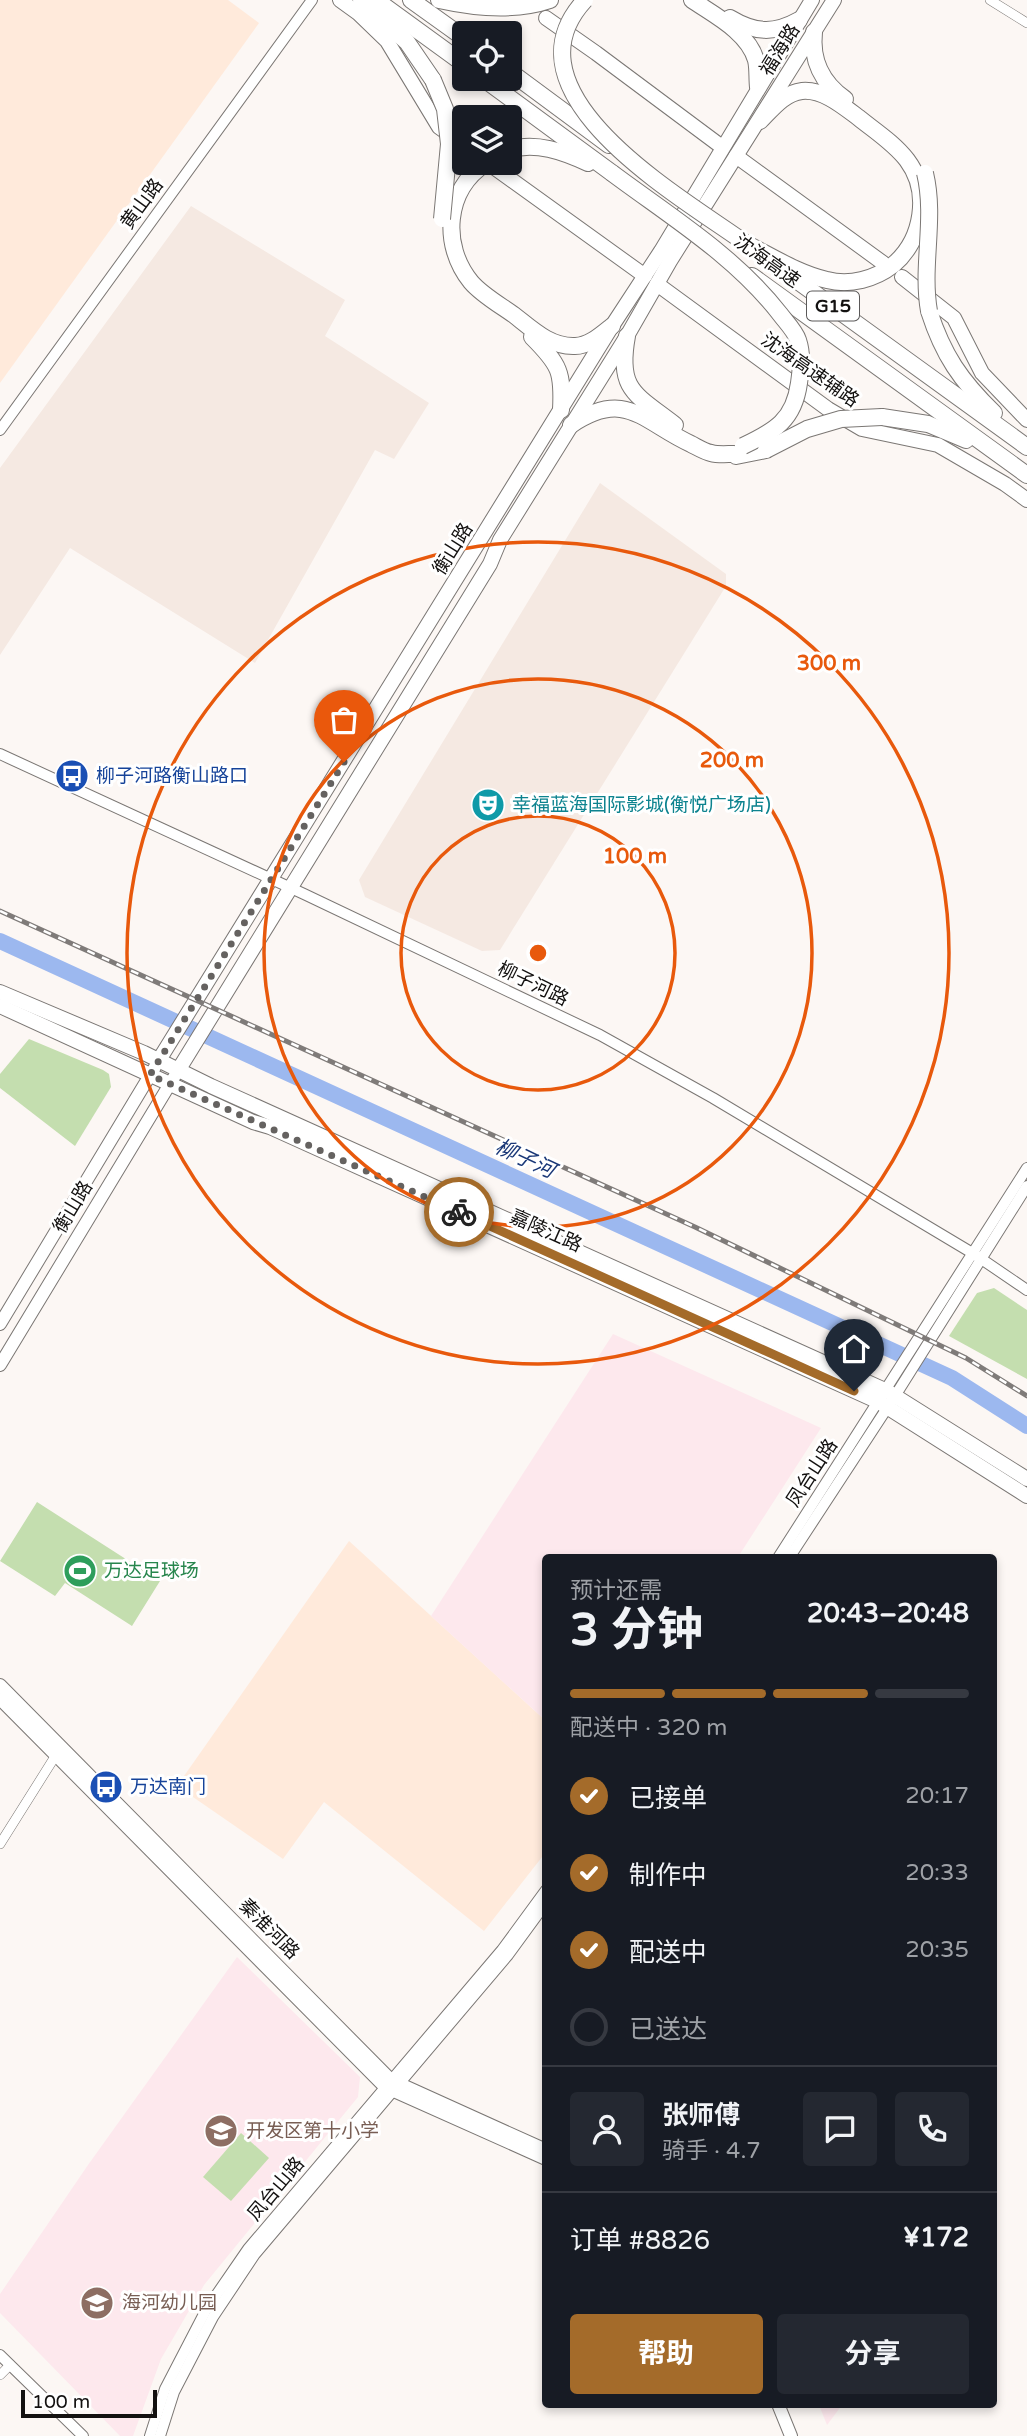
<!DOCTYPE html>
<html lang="zh">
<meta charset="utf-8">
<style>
body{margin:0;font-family:"Varela Round","Noto Sans SC",sans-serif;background:#242831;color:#f1f3f6;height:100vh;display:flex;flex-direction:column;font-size:26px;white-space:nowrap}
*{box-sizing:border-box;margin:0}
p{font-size:23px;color:#9ea1a6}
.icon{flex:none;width:38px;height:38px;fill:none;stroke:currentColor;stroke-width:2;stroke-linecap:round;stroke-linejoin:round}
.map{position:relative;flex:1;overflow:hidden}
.details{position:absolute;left:542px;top:1554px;width:455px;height:854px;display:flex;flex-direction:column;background:#171b24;border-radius:7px;box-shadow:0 4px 10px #0003}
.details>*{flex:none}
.tools{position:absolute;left:452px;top:21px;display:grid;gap:14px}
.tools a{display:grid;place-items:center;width:70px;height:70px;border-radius:7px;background:#171b24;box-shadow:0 4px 10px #0003;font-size:35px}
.scale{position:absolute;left:21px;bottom:18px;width:136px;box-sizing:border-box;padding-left:7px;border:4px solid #131110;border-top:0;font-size:19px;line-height:24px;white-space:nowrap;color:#131110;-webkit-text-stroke:5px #fff;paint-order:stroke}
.pin{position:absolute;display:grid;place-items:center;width:60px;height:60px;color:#fff;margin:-72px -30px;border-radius:50% 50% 50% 0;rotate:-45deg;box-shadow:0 0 7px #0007}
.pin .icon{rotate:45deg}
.courier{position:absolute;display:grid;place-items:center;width:70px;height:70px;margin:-35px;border:5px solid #a46b2a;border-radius:50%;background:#fff;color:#222;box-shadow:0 2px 9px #0007}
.headline em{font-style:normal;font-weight:700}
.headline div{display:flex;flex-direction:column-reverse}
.headline{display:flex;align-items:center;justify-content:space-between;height:119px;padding:0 28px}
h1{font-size:46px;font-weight:700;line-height:52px}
.bar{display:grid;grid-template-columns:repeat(4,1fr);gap:10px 7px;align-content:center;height:84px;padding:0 28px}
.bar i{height:9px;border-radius:5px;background:#363941}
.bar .selected{background:#a46b2a}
.bar p{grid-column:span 4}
.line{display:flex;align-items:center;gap:18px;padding:0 28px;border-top:2px solid #363941}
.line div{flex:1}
.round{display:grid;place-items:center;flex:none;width:74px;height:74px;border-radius:7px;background:#242831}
ol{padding:0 28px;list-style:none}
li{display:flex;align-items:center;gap:21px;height:77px}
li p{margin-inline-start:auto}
li .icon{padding:7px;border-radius:50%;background:#a46b2a;color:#fff;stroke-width:4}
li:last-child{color:#9ea1a6}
li i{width:38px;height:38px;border:4px solid #363941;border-radius:50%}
.primary-button{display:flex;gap:14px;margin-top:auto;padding:14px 28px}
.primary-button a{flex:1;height:80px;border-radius:7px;background:#a46b2a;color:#fff;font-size:28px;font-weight:700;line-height:80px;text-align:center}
.primary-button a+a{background:#242831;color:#f1f3f6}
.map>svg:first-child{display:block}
</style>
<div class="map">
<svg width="1027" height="2436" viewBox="0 0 1027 2436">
<rect width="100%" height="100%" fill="#fcf7f4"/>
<g fill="#f5e9e2">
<polygon points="191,206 345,300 325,336 429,403 394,459 375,450 255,663 70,548 0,655 0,468"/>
<polygon points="600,483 726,574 726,586 500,950 482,951 365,897 359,880"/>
</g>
<g fill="#ffeadb">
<polygon points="0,0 228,0 259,23 0,383"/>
<polygon points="349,1541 546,1721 546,1852 484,1931 324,1802 283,1859 177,1786"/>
</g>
<g fill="#fde8ed">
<polygon points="613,1334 821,1428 738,1557 546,1558 546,1721 431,1616"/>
<polygon points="237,1957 360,2077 358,2097 204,2285 161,2359 133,2436 120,2436 0,2313 0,2294 88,2165"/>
<polygon points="819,2405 842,2405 827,2425"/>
</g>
<g fill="#c4deaf">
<polygon points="29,1039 103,1070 109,1074 111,1087 75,1146 0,1088 0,1074"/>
<polygon points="994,1288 1027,1310 1027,1379 949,1336 977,1293"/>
<polygon points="37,1502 160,1581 132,1626 65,1583 55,1596 0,1561"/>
<polygon points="241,2133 269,2158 231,2201 203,2177"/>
</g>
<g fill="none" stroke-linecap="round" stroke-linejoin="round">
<polyline stroke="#9cb8ef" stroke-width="16" points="0,941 952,1378 1027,1426"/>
<defs>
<g id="minor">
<polyline points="990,0 1027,23"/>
<polyline points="0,1844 56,1755"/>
<polyline points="0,2375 10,2365"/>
</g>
<g id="tertiary">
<polyline points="0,430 312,0"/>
<polyline points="0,754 304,894 600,1035 713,1098 974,1254 1027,1290"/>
<polyline points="778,1558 1027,1168"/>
<polyline points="789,1558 895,1396 1027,1186"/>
<polyline points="0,2355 83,2436"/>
<polyline points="150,2436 165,2389 206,2310 248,2249 502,1950 546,1890"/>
<polyline points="160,2436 174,2392 213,2317 255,2254 508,1955 546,1903"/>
</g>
<g id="secondary">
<polyline points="0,1324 155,1067"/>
<polyline points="0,1365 179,1069"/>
<polyline points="0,1685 391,2080 546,2150"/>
<polyline points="0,1699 385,2087 546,2159"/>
<polyline points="778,2404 791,2436"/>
</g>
<g id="primary">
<polyline points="0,992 144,1053 211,1086 887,1391 1027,1479"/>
<polyline points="0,1006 253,1122 270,1127 879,1402 1027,1496"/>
<polyline points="159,1060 612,326 661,251 812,0"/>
<polyline points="179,1069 490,564 500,540 627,336 670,261 834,0"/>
</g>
<g id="trunk">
<polyline points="340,0 358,13 387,41 439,127 464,145"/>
<polyline points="546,18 596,53 722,147"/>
<polyline points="736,156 883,263"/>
<polyline points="488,163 645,276"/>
<polyline points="902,277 954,318 982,373 1027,420"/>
<polyline points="657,284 828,409 862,429 938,445 1005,484 1027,500"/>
</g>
<g id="motorway">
<polyline points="361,0 407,42 433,80"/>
<polyline points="376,0 464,64"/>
<polyline points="411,0 464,38"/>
<path d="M439 0C475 8 515 12 550 0"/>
<path d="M692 0C714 15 748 32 756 60 758 68 757 78 758 87"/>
<path d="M730 18C755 33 774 34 799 20"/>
<path d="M814 32C811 60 822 83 845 99"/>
<polyline points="509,71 609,145"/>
<polyline points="484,79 612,173"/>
<path d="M509 150C535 141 564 152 588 163"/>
<path d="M486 163C445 190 441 245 471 282 482 295 500 305 514 315 532 329 550 347 575 346 589 346 602 334 612 326"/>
<path d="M745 243C771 256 799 274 827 280 850 286 875 279 893 265 923 240 931 192 907 160 894 143 875 131 859 118 843 106 823 89 802 91 784 93 772 109 760 121"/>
<polyline points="781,269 1027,447"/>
<polyline points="752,276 1027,475"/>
<path d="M929 311C943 355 961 381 994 413"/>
<path d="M627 336C617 390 635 394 675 425"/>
<path d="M532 337C560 365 563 372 561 410"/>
<polyline points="882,417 928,424 966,440"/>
<path d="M571 425C626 388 643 422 691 444 697 447 705 452 711 453 718 455 727 454 734 454L736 456 766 450"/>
</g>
</defs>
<use href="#minor" stroke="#7b7774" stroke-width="10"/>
<use href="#tertiary" stroke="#7b7774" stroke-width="12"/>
<use href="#secondary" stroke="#7b7774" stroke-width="14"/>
<use href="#primary" stroke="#7b7774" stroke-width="16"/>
<use href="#trunk" stroke="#7b7774" stroke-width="16"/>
<use href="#motorway" stroke="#7b7774" stroke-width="18"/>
<use href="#minor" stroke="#fff" stroke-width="9"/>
<use href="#tertiary" stroke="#fff" stroke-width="10"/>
<use href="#secondary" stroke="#fff" stroke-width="12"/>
<use href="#primary" stroke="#fff" stroke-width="14"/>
<use href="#trunk" stroke="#fff" stroke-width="14"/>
<use href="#motorway" stroke="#fff" stroke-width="16"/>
<defs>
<polyline id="rail" points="0,911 695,1227 966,1358 1027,1396"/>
</defs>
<use href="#rail" stroke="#7f7b79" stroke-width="5"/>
<use href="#rail" stroke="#fff" stroke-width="2.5" stroke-dasharray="8" stroke-linecap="butt"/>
<defs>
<g id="motorway-bridge">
<path d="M585 0C498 94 683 198 745 243"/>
<polyline points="433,80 445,109 449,144 442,219"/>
<path d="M612 173C671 217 735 256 780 314 786 322 795 331 798 340 803 355 801 368 799 383 794 420 775 431 743 446"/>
<path d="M925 173C936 219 921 265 929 311"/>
<polyline points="766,450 807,429 841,419 882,417"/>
</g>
</defs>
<use href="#motorway-bridge" stroke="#7b7774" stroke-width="18" stroke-linecap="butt"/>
<use href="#motorway-bridge" stroke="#fff" stroke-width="16"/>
</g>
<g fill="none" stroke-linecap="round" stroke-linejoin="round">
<polyline stroke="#656260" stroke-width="7" stroke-dasharray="0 12.6" points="344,762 150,1075 459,1212"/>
<polyline stroke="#a46b2a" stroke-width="9" points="459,1212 854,1391"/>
</g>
<g fill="none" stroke="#e8590c" stroke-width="3.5">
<circle cx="538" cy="953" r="137"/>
<circle cx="538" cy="953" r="274"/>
<circle cx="538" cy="953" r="411"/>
</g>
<defs>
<symbol id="bus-disc" viewBox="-11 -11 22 22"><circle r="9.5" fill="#1a4fb4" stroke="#fff"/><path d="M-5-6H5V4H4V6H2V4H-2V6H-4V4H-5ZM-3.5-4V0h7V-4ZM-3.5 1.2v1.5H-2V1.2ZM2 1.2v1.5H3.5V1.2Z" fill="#fff"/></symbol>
<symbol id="theatre-disc" viewBox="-11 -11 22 22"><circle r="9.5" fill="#0f9aa8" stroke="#fff"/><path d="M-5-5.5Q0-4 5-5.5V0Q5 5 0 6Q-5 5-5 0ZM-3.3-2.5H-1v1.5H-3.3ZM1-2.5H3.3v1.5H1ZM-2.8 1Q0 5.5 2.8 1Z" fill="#fff"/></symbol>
<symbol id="stadium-disc" viewBox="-11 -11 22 22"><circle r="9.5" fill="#2e9e5b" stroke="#fff"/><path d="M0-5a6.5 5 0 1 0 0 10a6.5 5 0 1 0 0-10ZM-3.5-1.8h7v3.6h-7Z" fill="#fff"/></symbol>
<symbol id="school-disc" viewBox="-11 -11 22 22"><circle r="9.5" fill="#8d6e63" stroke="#fff"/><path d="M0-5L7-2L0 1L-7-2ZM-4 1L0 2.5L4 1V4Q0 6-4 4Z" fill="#fff"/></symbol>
</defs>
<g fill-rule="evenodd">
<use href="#bus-disc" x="53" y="757" width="38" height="38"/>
<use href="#theatre-disc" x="469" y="786" width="38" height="38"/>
<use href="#stadium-disc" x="61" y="1552" width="38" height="38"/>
<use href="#bus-disc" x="87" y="1768" width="38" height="38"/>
<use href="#school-disc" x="202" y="2112" width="38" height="38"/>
<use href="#school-disc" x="78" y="2284" width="38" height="38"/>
</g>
<g text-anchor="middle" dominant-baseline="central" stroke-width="6" stroke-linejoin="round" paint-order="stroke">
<rect fill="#fff" stroke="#5a5858" stroke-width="2" x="807" y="291.5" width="52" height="29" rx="5"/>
<g font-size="18" font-weight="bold" fill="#131110">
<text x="833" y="306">G15</text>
</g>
<g font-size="19" fill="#131110" stroke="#fff">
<text transform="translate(780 50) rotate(-58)">福海路</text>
<text transform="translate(142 204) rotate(-54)">黄山路</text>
<text transform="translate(767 261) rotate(36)">沈海高速</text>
<text transform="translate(810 370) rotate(35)">沈海高速辅路</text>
<text transform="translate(453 549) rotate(-58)">衡山路</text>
<text transform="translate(533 984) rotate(26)">柳子河路</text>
<text transform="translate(73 1207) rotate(-59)">衡山路</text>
<text transform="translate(546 1231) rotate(24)">嘉陵江路</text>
<text transform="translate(812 1473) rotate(-57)">凤台山路</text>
<text transform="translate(269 1929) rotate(45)">秦淮河路</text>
<text transform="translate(276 2189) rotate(-50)">凤台山路</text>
</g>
<g font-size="19" fill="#164399" stroke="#fff" text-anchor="start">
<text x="96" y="776">柳子河路衡山路口</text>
<text x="130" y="1787">万达南门</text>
</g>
<g font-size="19" fill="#0d838f" stroke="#fff" text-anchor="start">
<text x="512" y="805">幸福蓝海国际影城(衡悦广场店)</text>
</g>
<g font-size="19" fill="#27864d" stroke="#fff" text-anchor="start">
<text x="104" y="1571">万达足球场</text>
</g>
<g font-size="19" fill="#785e54" stroke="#fff" text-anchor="start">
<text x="246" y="2131">开发区第十小学</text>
<text x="122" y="2303">海河幼儿园</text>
</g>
<g font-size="21" font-style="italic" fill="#1a3878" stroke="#fff">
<text transform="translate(525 1159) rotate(25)">柳子河</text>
</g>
</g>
<circle cx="538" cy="953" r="10" fill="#e8590c" stroke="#fff" stroke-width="3.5"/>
<g font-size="21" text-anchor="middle" font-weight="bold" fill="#e8590c" stroke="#fff" stroke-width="6" stroke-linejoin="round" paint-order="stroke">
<text x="829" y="670">300 m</text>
<text x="732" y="767">200 m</text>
<text x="635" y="863">100 m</text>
</g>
</svg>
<div class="tools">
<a><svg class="icon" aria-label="locate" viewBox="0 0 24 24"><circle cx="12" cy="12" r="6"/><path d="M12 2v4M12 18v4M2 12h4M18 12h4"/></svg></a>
<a><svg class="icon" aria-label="layers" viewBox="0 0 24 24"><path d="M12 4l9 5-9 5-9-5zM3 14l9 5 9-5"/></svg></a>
</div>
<div class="scale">100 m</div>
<div class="pin" style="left:344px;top:762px;background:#ea580c"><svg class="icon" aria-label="bag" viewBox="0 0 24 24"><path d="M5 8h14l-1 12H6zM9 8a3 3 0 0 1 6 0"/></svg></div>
<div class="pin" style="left:854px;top:1391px;background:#1f2937"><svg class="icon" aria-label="home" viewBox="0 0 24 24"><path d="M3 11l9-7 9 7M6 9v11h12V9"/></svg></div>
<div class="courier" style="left:459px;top:1212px"><svg class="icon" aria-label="bike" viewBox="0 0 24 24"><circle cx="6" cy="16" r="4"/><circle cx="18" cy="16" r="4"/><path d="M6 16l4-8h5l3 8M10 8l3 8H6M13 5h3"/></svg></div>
<section class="details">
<div class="headline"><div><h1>3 分钟</h1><p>预计还需</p></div><em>20:43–20:48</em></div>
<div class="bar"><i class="selected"></i><i class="selected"></i><i class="selected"></i><i></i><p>配送中 · 320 m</p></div>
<ol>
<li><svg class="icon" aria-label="check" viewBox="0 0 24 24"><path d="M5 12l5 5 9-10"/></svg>已接单<p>20:17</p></li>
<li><svg class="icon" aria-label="check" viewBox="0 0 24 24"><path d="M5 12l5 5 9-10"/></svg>制作中<p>20:33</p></li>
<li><svg class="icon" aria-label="check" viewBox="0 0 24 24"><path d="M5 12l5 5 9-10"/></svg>配送中<p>20:35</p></li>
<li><i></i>已送达</li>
</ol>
<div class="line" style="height:126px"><a class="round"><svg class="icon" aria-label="person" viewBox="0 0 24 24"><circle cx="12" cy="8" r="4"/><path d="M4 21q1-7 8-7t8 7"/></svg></a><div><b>张师傅</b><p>骑手 · 4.7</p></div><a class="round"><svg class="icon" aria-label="chat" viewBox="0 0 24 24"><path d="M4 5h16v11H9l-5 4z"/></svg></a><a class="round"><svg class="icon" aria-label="phone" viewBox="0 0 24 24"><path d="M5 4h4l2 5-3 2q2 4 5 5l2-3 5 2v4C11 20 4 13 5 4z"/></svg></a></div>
<div class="line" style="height:91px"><div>订单 #8826</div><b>¥172</b></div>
<div class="primary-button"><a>帮助</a><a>分享</a></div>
</section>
</div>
